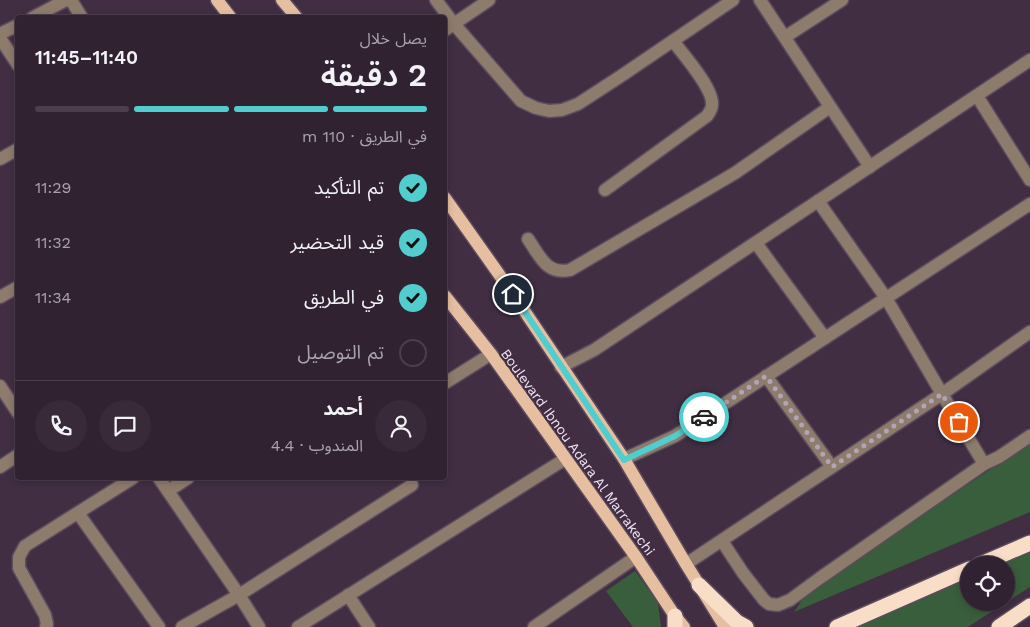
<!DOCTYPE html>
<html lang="ar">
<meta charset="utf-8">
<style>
body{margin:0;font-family:"Work Sans","Noto Sans Arabic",sans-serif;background:#392a3a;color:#f1f3f6;direction:rtl;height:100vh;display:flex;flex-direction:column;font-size:19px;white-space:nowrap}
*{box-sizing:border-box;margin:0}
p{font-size:16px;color:#a8a4ac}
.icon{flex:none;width:28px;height:28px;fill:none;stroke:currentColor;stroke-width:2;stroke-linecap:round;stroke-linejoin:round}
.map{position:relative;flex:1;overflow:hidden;direction:ltr}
.sheet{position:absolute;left:15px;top:15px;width:432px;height:465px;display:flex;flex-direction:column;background:#312232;border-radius:5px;box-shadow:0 2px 8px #0003,0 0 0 1px #4c3f4d;direction:rtl}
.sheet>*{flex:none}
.buttons{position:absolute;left:960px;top:556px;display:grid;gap:10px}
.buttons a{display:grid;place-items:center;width:55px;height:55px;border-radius:50%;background:#312232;box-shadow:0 2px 8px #0003,0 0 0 1px #4c3f4d;font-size:25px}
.pin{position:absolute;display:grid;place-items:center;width:42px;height:42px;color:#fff;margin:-21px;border:2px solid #fff;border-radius:50%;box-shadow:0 1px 5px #0007}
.courier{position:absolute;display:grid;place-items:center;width:50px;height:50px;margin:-25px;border:4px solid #52cdce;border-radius:50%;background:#fff;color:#222;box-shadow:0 1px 6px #0007}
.overview em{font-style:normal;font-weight:600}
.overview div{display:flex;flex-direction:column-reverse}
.overview{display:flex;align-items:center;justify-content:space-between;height:85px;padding:0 20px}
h1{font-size:32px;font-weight:600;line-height:38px}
.bar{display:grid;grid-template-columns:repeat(4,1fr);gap:8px 5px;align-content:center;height:60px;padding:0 20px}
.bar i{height:6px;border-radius:4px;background:#4c3f4d}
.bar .on{background:#52cdce}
.bar p{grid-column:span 4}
.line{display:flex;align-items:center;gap:12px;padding:0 20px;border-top:1px solid #4c3f4d}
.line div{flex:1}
.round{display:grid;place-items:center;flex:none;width:52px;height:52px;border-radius:26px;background:#392a3a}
ol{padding:0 20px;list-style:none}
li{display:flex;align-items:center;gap:15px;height:55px}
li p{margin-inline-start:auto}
li .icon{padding:5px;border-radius:50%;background:#52cdce;color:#111;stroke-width:4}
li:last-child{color:#a8a4ac}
li i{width:28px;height:28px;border:2px solid #4c3f4d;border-radius:50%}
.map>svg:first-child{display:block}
</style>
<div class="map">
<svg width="1030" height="627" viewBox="0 0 1030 627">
<rect width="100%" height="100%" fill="#412e43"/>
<g fill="#395e3b">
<polygon points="1030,443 1030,512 794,612 808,591"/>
<polygon points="1030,552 1030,587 968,627 851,627 969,577 969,602 1006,602 1006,565 998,565"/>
<polygon points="635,571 658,603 661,627 633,627 606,591"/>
</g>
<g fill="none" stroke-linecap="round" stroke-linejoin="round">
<defs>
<g id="minor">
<polyline points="71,0 82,18"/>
<polyline points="436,0 454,24 521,101 536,108 549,111 562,110 578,104 621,76 733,0"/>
<polyline points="760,0 870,167"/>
<polyline points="32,18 66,0"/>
<polyline points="445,30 489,0"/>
<polyline points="0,34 18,25"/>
<polyline points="785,37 842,0"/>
<polyline points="0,38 18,65"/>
<polyline points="977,96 1030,180"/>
<polyline points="0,159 18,149"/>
<path d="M605 190 707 116C709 113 712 109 712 105 714 89 683 54 673 41"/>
<polyline points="818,201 886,298 942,394 984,464 999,457 1030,436"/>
<path d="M528 239C540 256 546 275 570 270L735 173 830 107"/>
<polyline points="756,243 825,338"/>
<polyline points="0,297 18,287"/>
<polyline points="561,367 594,350 1030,60"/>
<polyline points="766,376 832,467"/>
<polyline points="445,383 491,354"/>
<polyline points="0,386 18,413"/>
<polyline points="624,459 675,436 1030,204"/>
<polyline points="0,467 18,455"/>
<polyline points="159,478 239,595 259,627"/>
<polyline points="168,491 188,478"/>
<polyline points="78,513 159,627"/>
<polyline points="722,541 743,573 764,600 769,604 778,605 790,600 820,578 984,464"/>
<polyline points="686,564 942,394 1030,332"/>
<polyline points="348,595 369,627"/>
<polyline points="46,627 47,624 45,615 19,568 19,557 25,546 133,478"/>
<polyline points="182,627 239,595 412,485"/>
<polyline points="298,627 565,459"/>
<polyline points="534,627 636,557"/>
</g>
<g id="major">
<polyline points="217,0 231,18"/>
<polyline points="282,0 297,18"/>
<polyline points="445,198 513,294 624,459 686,564 725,627"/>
<polyline points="445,296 491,354 636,557 675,616 684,627"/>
</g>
<g id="highway">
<polyline points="979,565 1030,543"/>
<polyline points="699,585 737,622 746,627"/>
<polyline points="675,627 675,616"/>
<polyline points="837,627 969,569"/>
<polyline points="999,627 1030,606"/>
</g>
</defs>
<use href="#minor" stroke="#5d4b5f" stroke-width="15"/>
<use href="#major" stroke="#5d4b5f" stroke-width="15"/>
<use href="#highway" stroke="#5d4b5f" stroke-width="18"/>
<use href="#minor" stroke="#8d7b6c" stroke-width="12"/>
<use href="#major" stroke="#e5bf9f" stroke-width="12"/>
<use href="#highway" stroke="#f9dec7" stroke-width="15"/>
</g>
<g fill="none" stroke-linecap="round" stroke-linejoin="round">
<polyline stroke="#b3a4b5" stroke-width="5" stroke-dasharray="0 9" points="704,417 766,376 832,467 942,394 959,422"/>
<polyline stroke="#52cdce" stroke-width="6" points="513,294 624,460 675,436 704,417"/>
</g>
<g text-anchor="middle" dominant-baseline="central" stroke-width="4" stroke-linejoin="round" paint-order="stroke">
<g font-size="14" fill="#f1e4f2" stroke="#412e43">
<text transform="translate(578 452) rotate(54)">Boulevard Ibnou Adara Al Marrakechi</text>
</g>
</g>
</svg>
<div class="buttons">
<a><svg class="icon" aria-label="locate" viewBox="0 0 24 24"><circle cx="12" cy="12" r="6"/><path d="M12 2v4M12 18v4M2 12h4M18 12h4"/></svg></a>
</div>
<div class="pin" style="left:959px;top:422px;background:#ea580c"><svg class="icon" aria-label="bag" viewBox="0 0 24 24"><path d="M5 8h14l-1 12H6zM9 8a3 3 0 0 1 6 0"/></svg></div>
<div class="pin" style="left:513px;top:294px;background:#1f2937"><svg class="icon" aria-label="home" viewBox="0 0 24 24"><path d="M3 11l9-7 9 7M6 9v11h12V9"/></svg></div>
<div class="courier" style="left:704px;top:417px"><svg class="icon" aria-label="car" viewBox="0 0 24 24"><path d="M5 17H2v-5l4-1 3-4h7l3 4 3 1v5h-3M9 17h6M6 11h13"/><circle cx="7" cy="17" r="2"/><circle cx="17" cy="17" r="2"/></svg></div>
<section class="sheet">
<div class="overview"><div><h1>2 دقيقة</h1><p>يصل خلال</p></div><em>11:40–11:45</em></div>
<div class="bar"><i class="on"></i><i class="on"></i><i class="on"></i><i></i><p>في الطريق · 110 m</p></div>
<ol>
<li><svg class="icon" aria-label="check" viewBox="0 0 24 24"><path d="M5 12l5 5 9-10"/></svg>تم التأكيد<p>11:29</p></li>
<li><svg class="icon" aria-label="check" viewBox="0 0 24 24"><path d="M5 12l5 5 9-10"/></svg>قيد التحضير<p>11:32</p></li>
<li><svg class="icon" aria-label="check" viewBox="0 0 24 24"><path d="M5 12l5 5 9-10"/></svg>في الطريق<p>11:34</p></li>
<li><i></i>تم التوصيل</li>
</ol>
<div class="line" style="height:90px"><a class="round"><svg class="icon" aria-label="person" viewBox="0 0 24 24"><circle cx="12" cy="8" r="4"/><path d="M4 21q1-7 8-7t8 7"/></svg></a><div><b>أحمد</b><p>المندوب · 4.4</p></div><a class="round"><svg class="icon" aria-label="chat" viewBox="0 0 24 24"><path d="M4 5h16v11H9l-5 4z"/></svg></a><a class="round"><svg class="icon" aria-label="phone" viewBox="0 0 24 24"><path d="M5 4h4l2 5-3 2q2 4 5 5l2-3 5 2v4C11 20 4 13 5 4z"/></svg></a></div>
</section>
</div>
